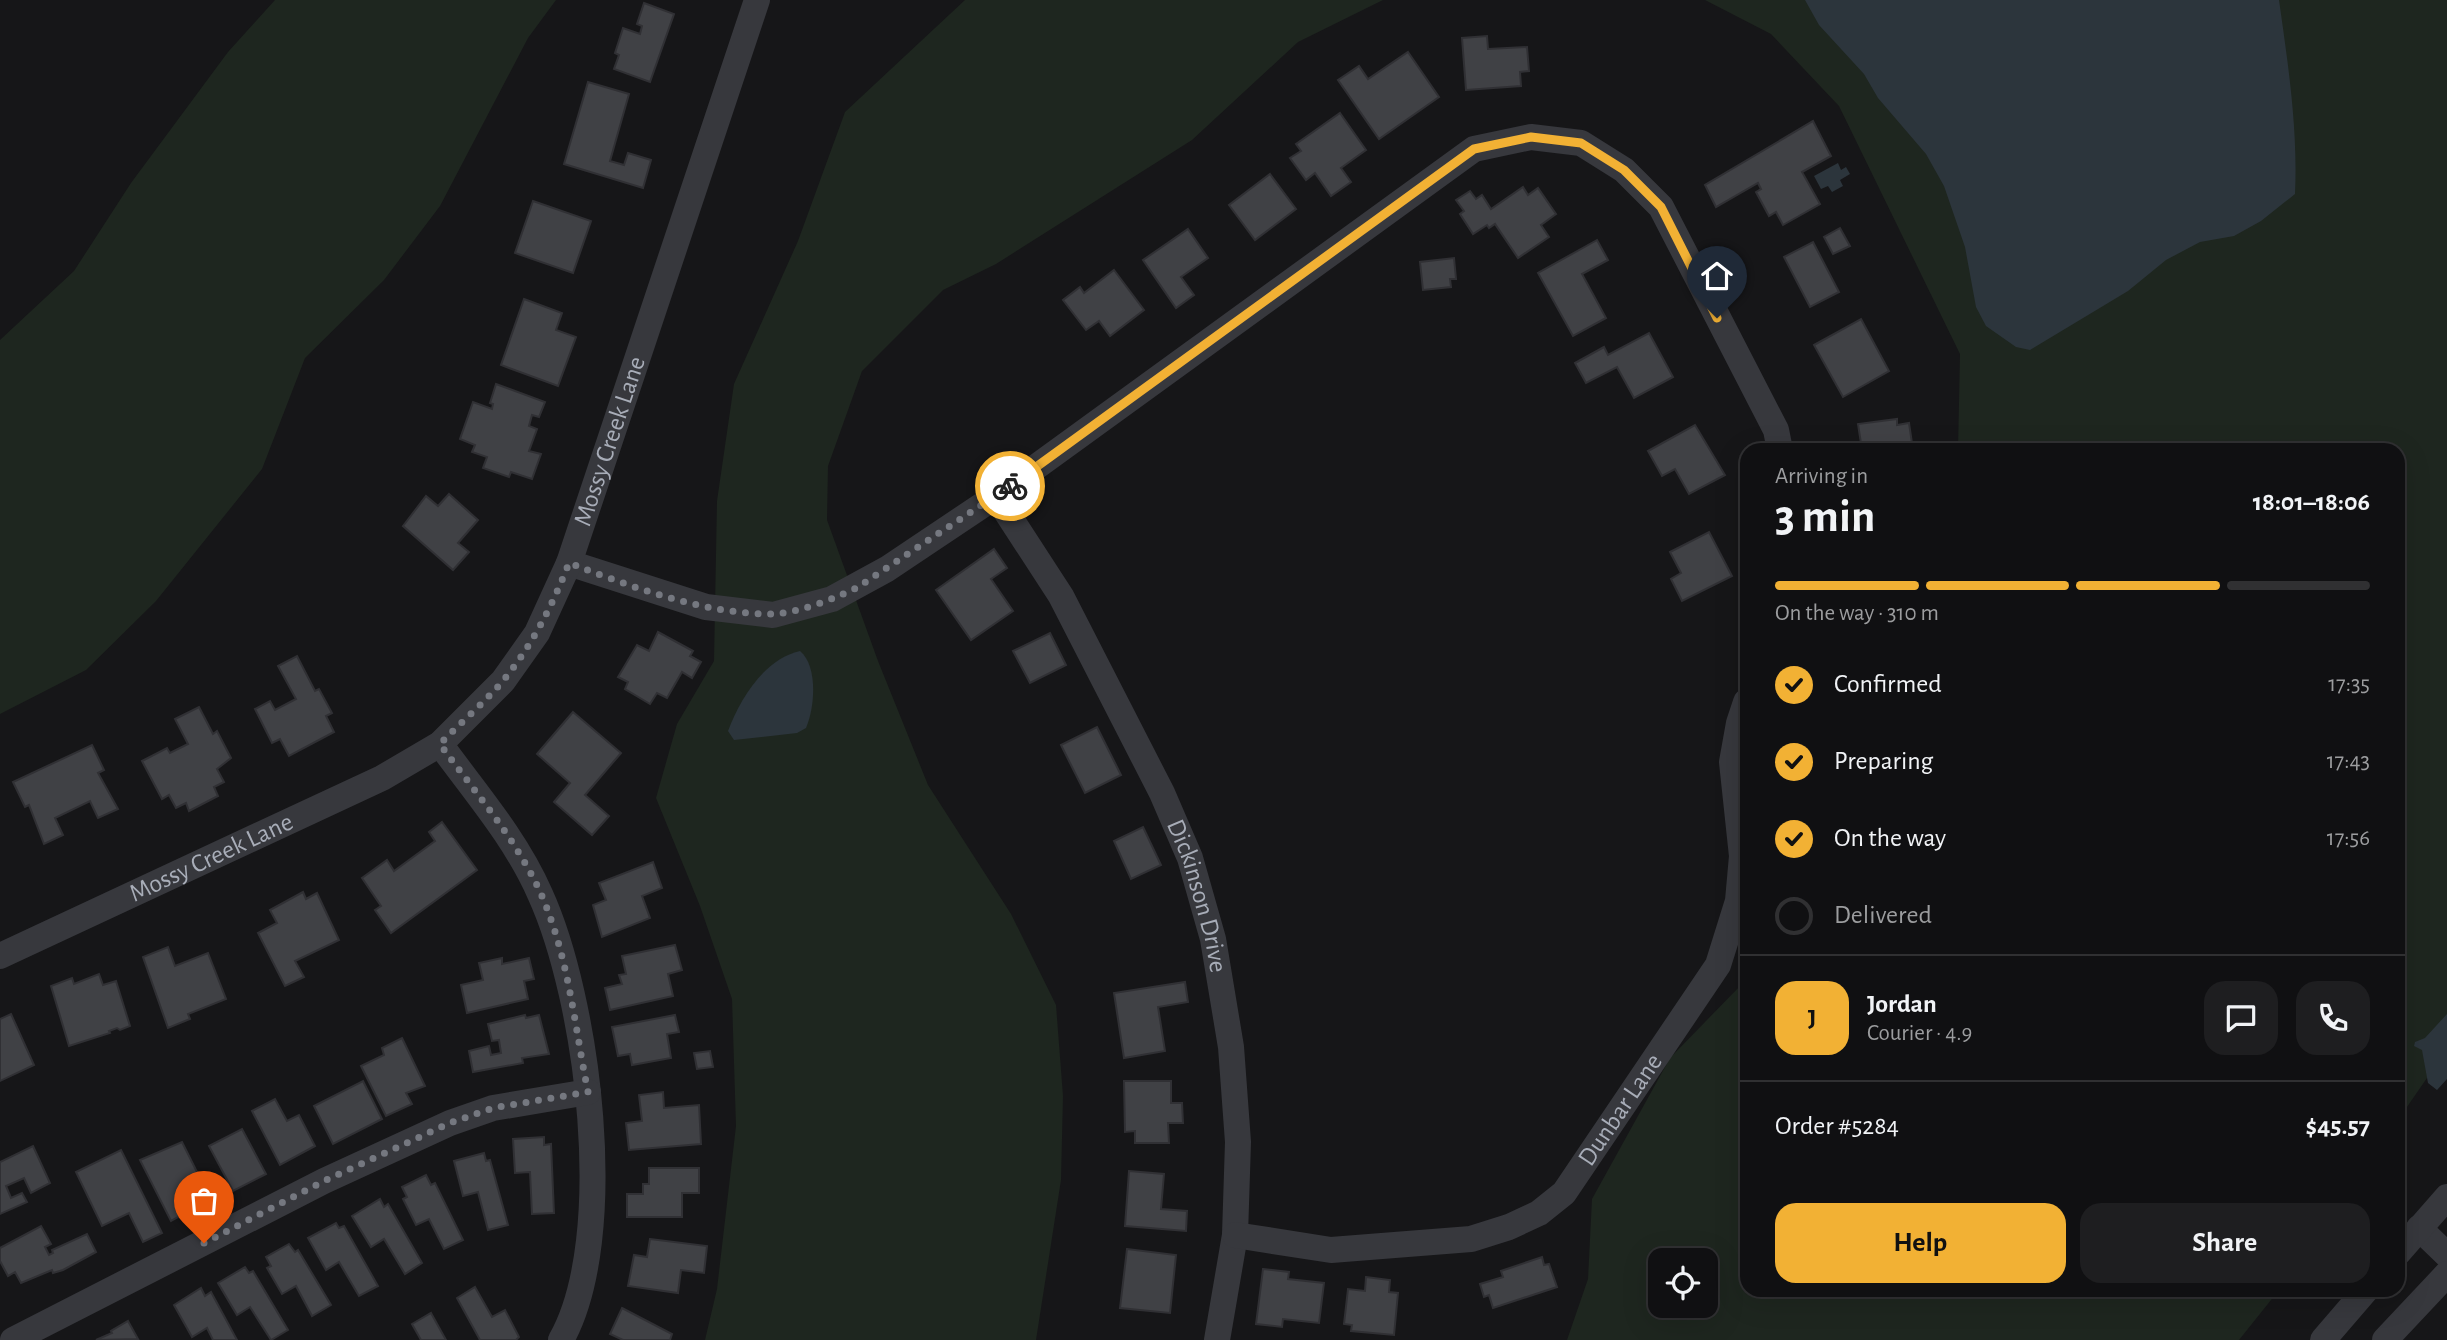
<!DOCTYPE html>
<meta charset="utf-8">
<style>
body{margin:0;font-family:"Alegreya Sans",sans-serif;background:#1e1e20;color:#f1f3f6;height:100vh;display:flex;flex-direction:column;font-size:26px;white-space:nowrap}
*{box-sizing:border-box;margin:0}
p{font-size:23px;color:#9c9d9f}
.icon{flex:none;width:38px;height:38px;fill:none;stroke:currentColor;stroke-width:2;stroke-linecap:round;stroke-linejoin:round}
.map{position:relative;flex:1;overflow:hidden}
.details{position:absolute;left:1740px;top:443px;width:665px;height:854px;display:flex;flex-direction:column;background:#101012;border-radius:21px;box-shadow:0 7px 28px #0002,0 0 0 2px #303032}
.details>*{flex:none}
.buttons{position:absolute;left:1648px;top:1248px;display:grid;gap:14px}
.buttons a{display:grid;place-items:center;width:70px;height:70px;border-radius:14px;background:#101012;box-shadow:0 7px 28px #0002,0 0 0 2px #303032;font-size:35px}
.pin{position:absolute;display:grid;place-items:center;width:60px;height:60px;color:#fff;margin:-72px -30px;border-radius:50% 50% 50% 0;rotate:-45deg;box-shadow:0 0 7px #0007}
.pin .icon{rotate:45deg}
.courier{position:absolute;display:grid;place-items:center;width:70px;height:70px;margin:-35px;border:5px solid #f2b134;border-radius:50%;background:#fff;color:#222;box-shadow:0 2px 9px #0007}
.head em{font-style:normal;font-weight:700}
.head div{display:flex;flex-direction:column-reverse}
.head{display:flex;align-items:center;justify-content:space-between;height:119px;padding:0 35px}
h1{font-size:46px;font-weight:700;line-height:52px}
.bar{display:grid;grid-template-columns:repeat(4,1fr);gap:10px 7px;align-content:center;height:84px;padding:0 35px}
.bar i{height:9px;border-radius:5px;background:#303032}
.bar .on{background:#f2b134}
.bar p{grid-column:span 4}
.line{display:flex;align-items:center;gap:18px;padding:0 35px;border-top:2px solid #303032}
.line div{flex:1}
.round{display:grid;place-items:center;flex:none;width:74px;height:74px;border-radius:21px;background:#1e1e20}
ol{padding:0 35px;list-style:none}
li{display:flex;align-items:center;gap:21px;height:77px}
li p{margin-inline-start:auto}
li .icon{padding:7px;border-radius:50%;background:#f2b134;color:#111;stroke-width:4}
li:last-child{color:#9c9d9f}
li i{width:38px;height:38px;border:4px solid #303032;border-radius:50%}
.primary-button{display:flex;gap:14px;margin-top:auto;padding:14px 35px}
.primary-button a{flex:1;height:80px;border-radius:21px;background:#f2b134;color:#111;font-size:28px;font-weight:700;line-height:80px;text-align:center}
.primary-button a+a{background:#1e1e20;color:#f1f3f6}
.map>svg:first-child{display:block}
</style>
<div class="map">
<svg width="2447" height="1340" viewBox="0 0 2447 1340">
<rect width="100%" height="100%" fill="#161618"/>
<g fill="#1e261f" fill-rule="evenodd">
<polygon points="275,0 556,0 528,38 440,206 384,280 305,358 262,469 156,601 86,670 0,714 0,340 74,271 131,183 228,52"/>
<polygon points="965,0 1383,0 1298,42 1192,140 996,264 943,290 862,371 828,466 827,520 878,661 928,785 1011,914 1056,1005 1063,1096 1061,1180 1036,1340 705,1340 717,1289 736,1126 732,999 700,906 656,798 677,724 714,661 717,501 734,384 798,241 845,112"/>
<polygon points="1705,0 2447,0 2447,1049 2398,1120 2398,450 1958,450 1960,354 1839,106 1771,34"/>
<path d="M1746 963V1290H2279L2239 1340H1567L1588 1279 1592 1199 1670 1058 1741 985ZM1661 1260H1706V1306H1661Z"/>
</g>
<g fill="#2c353c">
<path d="M1805 0H2279C2288 64 2298 128 2295 194L2261 221 2234 236 2200 242 2166 260 2128 291 2030 350 2016 347 1986 326 1976 307 1965 247 1944 186 1926 154 1878 98 1864 74 1819 25Z"/>
<polygon points="1838,163 1841,170 1846,167 1850,174 1840,180 1843,186 1832,192 1828,186 1821,189 1814,176"/>
<path d="M800 651C818 666 815 707 806 728L797 733 734 740 728 731C740 699 764 659 800 651Z"/>
<polygon points="2447,1014 2447,1079 2437,1090 2428,1083 2422,1050 2414,1046 2415,1042 2425,1038"/>
</g>
<g fill="#404145" stroke="#303034" stroke-width="2">
<polygon points="644,3 674,14 650,82 614,69 619,55 615,53 623,28 640,34 642,26 637,24"/>
<polygon points="1487,36 1488,49 1527,47 1529,71 1520,72 1521,86 1466,90 1462,38"/>
<polygon points="1408,52 1439,97 1379,139 1338,80 1359,66 1368,79"/>
<polygon points="588,82 629,94 610,161 624,165 628,153 651,160 643,188 564,164"/>
<polygon points="1340,113 1366,150 1341,168 1351,182 1331,196 1315,173 1306,180 1290,158 1301,151 1296,144"/>
<polygon points="1813,121 1831,156 1802,172 1820,204 1783,225 1776,212 1769,216 1756,192 1761,189 1758,183 1716,207 1705,185"/>
<polygon points="1270,174 1296,209 1255,240 1229,205"/>
<polygon points="1523,187 1528,195 1538,188 1556,214 1541,225 1549,237 1518,258 1495,224 1489,228 1487,225 1473,234 1460,214 1464,211 1456,200 1470,191 1476,199 1482,195 1491,209"/>
<polygon points="533,201 591,221 573,273 515,253"/>
<polygon points="1840,228 1850,246 1833,254 1824,237"/>
<polygon points="1188,229 1208,258 1181,277 1194,295 1176,308 1143,260"/>
<polygon points="1597,240 1608,260 1582,274 1606,318 1573,336 1538,273"/>
<polygon points="1813,242 1839,292 1810,307 1784,257"/>
<polygon points="1454,258 1456,279 1450,279 1451,287 1423,290 1420,262"/>
<polygon points="1114,270 1144,310 1110,336 1099,321 1086,330 1063,300 1080,287 1084,293"/>
<polygon points="524,299 562,313 556,330 576,337 558,386 501,365"/>
<polygon points="1861,319 1889,371 1843,397 1814,345"/>
<polygon points="1649,333 1673,377 1634,398 1617,367 1586,383 1575,363 1604,347 1608,355"/>
<polygon points="496,384 545,402 539,417 532,415 529,426 537,429 529,451 541,454 532,479 511,472 509,477 483,468 487,457 472,452 475,445 460,439 473,402 492,409 493,404 490,403"/>
<polygon points="1897,419 1897,425 1909,423 1913,450 1862,450 1858,424"/>
<polygon points="1695,425 1725,475 1689,494 1675,469 1662,476 1648,451"/>
<polygon points="449,494 478,520 458,543 469,552 453,570 403,526 426,496 438,506"/>
<polygon points="1709,532 1732,576 1682,601 1671,579 1681,573 1670,552"/>
<polygon points="994,549 1007,568 991,579 1013,611 971,640 936,590"/>
<polygon points="658,632 693,651 690,656 701,662 692,678 682,672 667,698 657,693 650,704 625,689 628,682 618,677 637,645 649,651"/>
<polygon points="1050,633 1066,665 1030,683 1013,651"/>
<polygon points="297,656 315,691 319,689 332,713 326,716 334,732 289,756 280,739 272,743 255,709 270,701 275,710 296,699 278,666"/>
<polygon points="199,707 213,734 217,731 231,758 217,769 224,782 214,787 218,796 189,811 186,803 176,808 169,795 162,799 142,761 167,748 170,753 188,744 175,719"/>
<polygon points="573,712 621,753 585,795 609,816 592,835 554,802 570,783 537,754"/>
<polygon points="1097,727 1121,775 1085,793 1061,745"/>
<polygon points="92,745 104,770 98,773 118,809 98,818 90,801 55,818 63,835 44,844 29,805 25,807 13,782"/>
<polygon points="442,822 477,870 391,933 375,910 381,906 362,878 387,860 394,871 435,841 429,832"/>
<polygon points="1143,827 1161,865 1131,879 1114,841"/>
<polygon points="653,862 662,888 642,896 650,918 602,937 593,905 606,900 599,883"/>
<polygon points="303,892 306,899 317,893 339,940 295,961 304,977 285,986 258,933 277,923 270,910"/>
<polygon points="675,945 682,970 668,974 673,996 610,1010 605,988 622,984 619,975 626,974 622,956"/>
<polygon points="168,947 175,966 208,953 226,999 188,1014 190,1019 168,1028 143,957"/>
<polygon points="502,958 502,964 529,958 534,979 524,981 528,999 467,1013 461,985 483,980 479,963"/>
<polygon points="99,974 103,985 116,981 130,1026 120,1030 117,1028 109,1031 110,1033 69,1046 51,986 72,978 74,984"/>
<polygon points="1185,982 1188,1002 1158,1007 1165,1051 1124,1058 1114,993"/>
<polygon points="11,1014 34,1065 0,1081 0,1019"/>
<polygon points="525,1015 526,1018 539,1015 549,1054 522,1058 523,1063 473,1072 469,1051 489,1046 491,1055 501,1053 499,1040 492,1041 488,1024"/>
<polygon points="675,1015 679,1032 667,1034 671,1058 632,1065 630,1054 618,1056 612,1027"/>
<polygon points="402,1038 425,1086 406,1093 412,1104 386,1116 361,1066 384,1055 382,1048"/>
<polygon points="710,1051 713,1067 697,1069 694,1053"/>
<polygon points="363,1081 382,1119 333,1144 314,1106"/>
<polygon points="1124,1081 1171,1081 1171,1103 1182,1103 1183,1123 1168,1123 1169,1143 1135,1143 1135,1131 1125,1132"/>
<polygon points="663,1092 664,1108 699,1105 701,1144 629,1150 626,1123 642,1121 639,1095"/>
<polygon points="275,1099 287,1121 299,1115 315,1146 280,1165 252,1111"/>
<polygon points="242,1129 266,1174 233,1191 209,1146"/>
<polygon points="544,1137 544,1145 551,1144 554,1213 532,1214 530,1172 515,1173 513,1139"/>
<polygon points="182,1142 202,1182 184,1191 193,1209 171,1221 140,1160"/>
<polygon points="33,1146 50,1183 31,1193 24,1178 6,1186 11,1198 22,1193 27,1202 0,1214 0,1162"/>
<polygon points="121,1150 162,1233 143,1242 129,1213 102,1226 76,1172"/>
<polygon points="484,1153 486,1161 490,1160 508,1225 488,1230 478,1192 463,1196 454,1161"/>
<polygon points="649,1168 699,1168 699,1193 682,1193 682,1217 627,1217 627,1194 643,1194 643,1184 649,1184"/>
<polygon points="1129,1171 1164,1174 1161,1209 1187,1211 1186,1231 1125,1226"/>
<polygon points="426,1175 431,1185 435,1183 463,1240 444,1249 429,1219 416,1225 403,1199 407,1197 402,1187"/>
<polygon points="380,1199 384,1207 388,1204 422,1263 405,1274 384,1239 371,1247 352,1216"/>
<polygon points="336,1223 339,1228 344,1226 378,1286 359,1296 339,1262 326,1270 308,1238"/>
<polygon points="41,1226 51,1244 45,1247 49,1255 53,1253 52,1250 87,1234 96,1252 63,1270 53,1273 52,1270 21,1283 15,1272 8,1276 0,1261 0,1248"/>
<polygon points="650,1239 707,1246 704,1273 681,1270 678,1293 628,1286 634,1255 647,1257"/>
<polygon points="289,1244 295,1252 298,1250 331,1305 312,1316 296,1286 282,1294 267,1268 271,1266 266,1257"/>
<polygon points="1127,1249 1176,1255 1170,1313 1120,1308"/>
<polygon points="1542,1257 1544,1265 1549,1264 1557,1287 1493,1308 1489,1295 1484,1297 1480,1284 1503,1277 1501,1271"/>
<polygon points="245,1267 249,1273 253,1271 288,1330 271,1340 250,1307 237,1315 218,1283"/>
<polygon points="1263,1269 1289,1272 1288,1279 1324,1283 1319,1323 1283,1319 1282,1327 1256,1324"/>
<polygon points="1366,1277 1390,1280 1389,1292 1398,1293 1394,1335 1351,1331 1352,1325 1344,1324 1348,1289 1365,1291"/>
<polygon points="475,1287 492,1317 505,1310 519,1337 516,1340 480,1340 457,1298"/>
<polygon points="201,1288 205,1296 211,1292 237,1340 213,1340 207,1328 192,1337 174,1305"/>
<polygon points="622,1308 672,1334 670,1340 623,1340 610,1334"/>
<polygon points="431,1313 446,1340 421,1340 412,1324"/>
<polygon points="128,1321 138,1339 96,1340 112,1333 111,1331"/>
</g>
<g fill="none" stroke-linecap="round" stroke-linejoin="round">
<g stroke="#37383d" stroke-width="26">
<path id="s1" d="M996 496 1061 596 1162 793 1190 858 1213 939 1231 1047 1238 1142 1235 1235 1217 1340"/>
<polyline points="569,563 706,607 773,615 832,599 887,569 996,496 1474,149 1531,137 1581,143 1624,170 1661,207 1776,430 1780,450"/>
<path d="M440 744C475 792 516 839 540 894 588 999 619 1237 561 1340"/>
<path id="s2" d="M0 956 382 778 440 744 503 681 537 633 569 563 757 0"/>
<polyline points="2419,1228 2447,1255"/>
<path id="s3" d="M1235 1235 1331 1250 1471 1239 1509 1227 1539 1213 1564 1193 1718 965 1738 901 1742 856 1732 762 1739 723 1746 702"/>
<polyline points="2398,1253 2447,1197"/>
<polyline points="13,1340 324,1181 450,1123 493,1108 588,1092"/>
<polyline points="2323,1340 2366,1290"/>
<polyline points="2385,1340 2447,1274"/>
</g>
</g>
<g fill="none" stroke-linecap="round" stroke-linejoin="round">
<path stroke="#757880" stroke-width="7" stroke-dasharray="0 12.6" d="M204 1243 324 1181 450 1123 493 1108 588 1092C576 1033 570 971 549 914 527 851 479 798 440 744 460 723 483 704 502 682 532 646 552 606 569 563 632 587 704 614 771 614 796 614 836 598 858 587L1010 486"/>
<polyline stroke="#f2b134" stroke-width="9" points="1010,486 1474,149 1531,137 1581,143 1624,170 1661,207 1717,318"/>
</g>
<g text-anchor="middle" dominant-baseline="central" stroke-width="5" stroke-linejoin="round" paint-order="stroke">
<g font-size="26" fill="#a8adb8" stroke="#111113">
<text stroke="none"><textPath href="#s2" startOffset="842">Mossy Creek Lane</textPath></text>
<text stroke="none"><textPath href="#s2" startOffset="233">Mossy Creek Lane</textPath></text>
<text stroke="none"><textPath href="#s1" startOffset="450">Dickinson Drive</textPath></text>
<text stroke="none"><textPath href="#s3" startOffset="443">Dunbar Lane</textPath></text>
</g>
</g>
</svg>
<div class="buttons">
<a><svg class="icon" aria-label="locate" viewBox="0 0 24 24"><circle cx="12" cy="12" r="6"/><path d="M12 2v4M12 18v4M2 12h4M18 12h4"/></svg></a>
</div>
<div class="pin" style="left:204px;top:1243px;background:#ea580c"><svg class="icon" aria-label="bag" viewBox="0 0 24 24"><path d="M5 8h14l-1 12H6zM9 8a3 3 0 0 1 6 0"/></svg></div>
<div class="pin" style="left:1717px;top:318px;background:#1f2937"><svg class="icon" aria-label="home" viewBox="0 0 24 24"><path d="M3 11l9-7 9 7M6 9v11h12V9"/></svg></div>
<div class="courier" style="left:1010px;top:486px"><svg class="icon" aria-label="bike" viewBox="0 0 24 24"><circle cx="6" cy="16" r="4"/><circle cx="18" cy="16" r="4"/><path d="M6 16l4-8h5l3 8M10 8l3 8H6M13 5h3"/></svg></div>
<section class="details">
<div class="head"><div><h1>3 min</h1><p>Arriving in</p></div><em>18:01–18:06</em></div>
<div class="bar"><i class="on"></i><i class="on"></i><i class="on"></i><i></i><p>On the way · 310 m</p></div>
<ol>
<li><svg class="icon" aria-label="check" viewBox="0 0 24 24"><path d="M5 12l5 5 9-10"/></svg>Confirmed<p>17:35</p></li>
<li><svg class="icon" aria-label="check" viewBox="0 0 24 24"><path d="M5 12l5 5 9-10"/></svg>Preparing<p>17:43</p></li>
<li><svg class="icon" aria-label="check" viewBox="0 0 24 24"><path d="M5 12l5 5 9-10"/></svg>On the way<p>17:56</p></li>
<li><i></i>Delivered</li>
</ol>
<div class="line" style="height:126px"><b class="round" style="background:#f2b134;color:#111">J</b><div><b>Jordan</b><p>Courier · 4.9</p></div><a class="round"><svg class="icon" aria-label="chat" viewBox="0 0 24 24"><path d="M4 5h16v11H9l-5 4z"/></svg></a><a class="round"><svg class="icon" aria-label="phone" viewBox="0 0 24 24"><path d="M5 4h4l2 5-3 2q2 4 5 5l2-3 5 2v4C11 20 4 13 5 4z"/></svg></a></div>
<div class="line" style="height:91px"><div>Order #5284</div><b>$45.57</b></div>
<div class="primary-button"><a>Help</a><a>Share</a></div>
</section>
</div>
